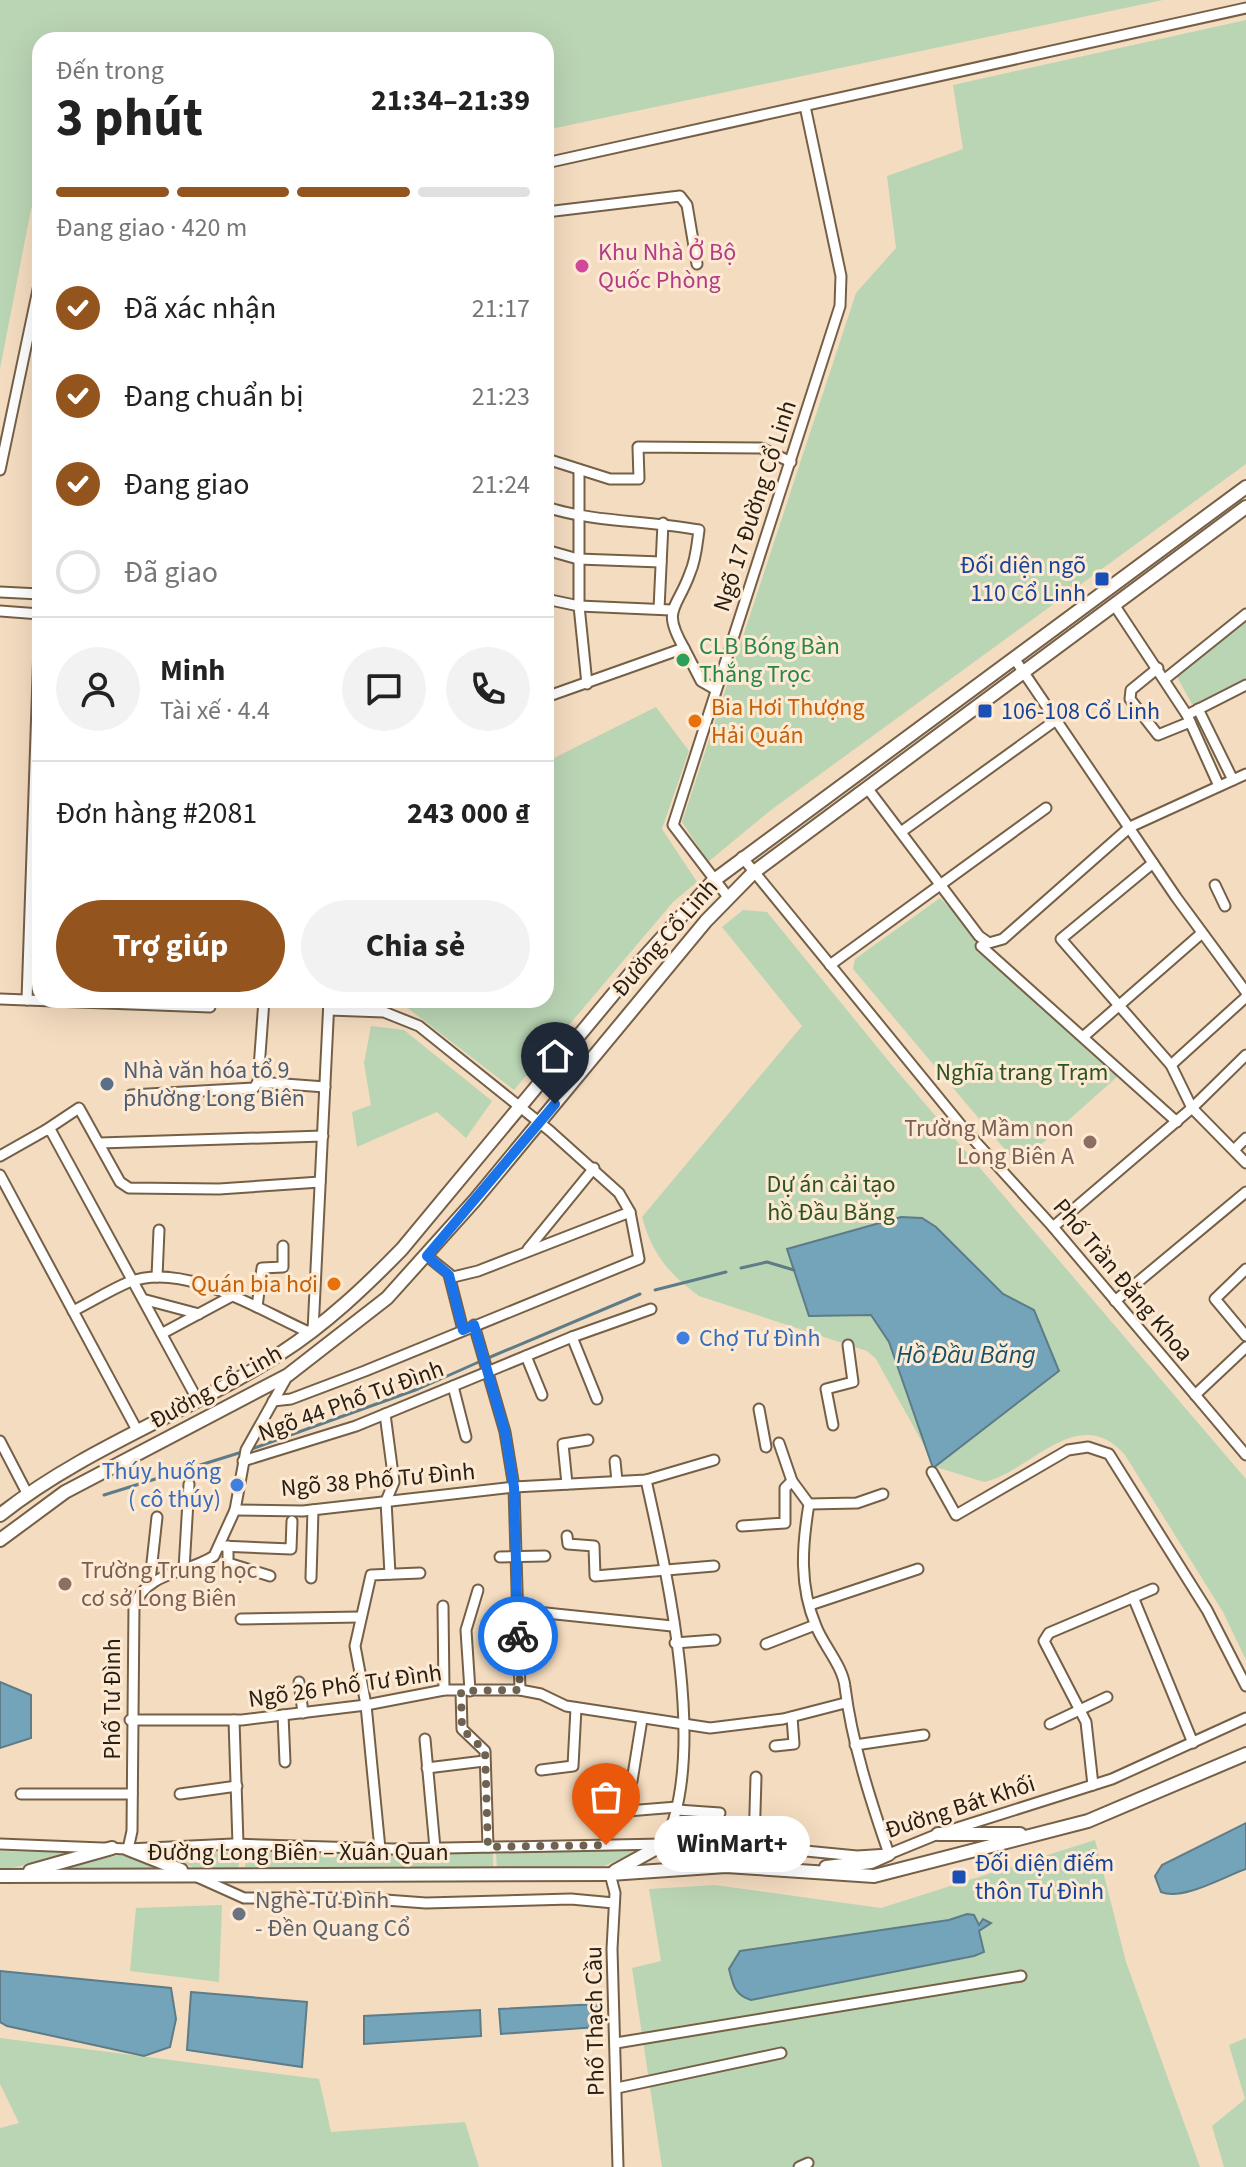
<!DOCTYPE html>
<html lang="vi">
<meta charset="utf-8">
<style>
body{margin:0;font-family:"Source Sans 3",sans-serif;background:#f2f2f2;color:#222;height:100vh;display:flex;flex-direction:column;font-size:30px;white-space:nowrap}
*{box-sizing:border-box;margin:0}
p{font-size:26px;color:#767676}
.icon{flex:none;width:44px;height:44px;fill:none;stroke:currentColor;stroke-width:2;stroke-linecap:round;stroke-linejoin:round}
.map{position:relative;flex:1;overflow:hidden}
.drawer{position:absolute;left:32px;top:32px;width:522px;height:976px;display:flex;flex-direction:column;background:#fff;border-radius:24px;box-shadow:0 8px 32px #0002}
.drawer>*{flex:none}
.pin{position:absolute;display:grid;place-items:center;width:68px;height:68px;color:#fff;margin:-82px -34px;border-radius:50% 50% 50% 0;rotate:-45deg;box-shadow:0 0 8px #0007}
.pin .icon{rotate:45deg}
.courier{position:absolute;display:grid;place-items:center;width:80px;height:80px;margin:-40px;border:6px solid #1a73e8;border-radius:50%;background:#fff;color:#222;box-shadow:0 2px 10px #0007}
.bubble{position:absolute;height:56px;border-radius:28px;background:#fff;box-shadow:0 8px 32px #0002;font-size:26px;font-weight:700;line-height:56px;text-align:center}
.head em{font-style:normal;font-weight:700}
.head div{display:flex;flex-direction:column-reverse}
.head{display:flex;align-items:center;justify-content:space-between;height:136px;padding:0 24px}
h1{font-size:52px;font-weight:700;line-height:60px}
.bar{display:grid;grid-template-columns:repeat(4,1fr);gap:12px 8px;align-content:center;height:96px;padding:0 24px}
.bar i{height:10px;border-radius:6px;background:#e0e0e0}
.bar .on{background:#94541e}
.bar p{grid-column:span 4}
.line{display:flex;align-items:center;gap:20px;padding:0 24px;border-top:2px solid #e0e0e0}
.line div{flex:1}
.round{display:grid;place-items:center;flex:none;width:84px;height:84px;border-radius:42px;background:#f2f2f2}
ol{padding:0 24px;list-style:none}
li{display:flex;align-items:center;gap:24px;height:88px}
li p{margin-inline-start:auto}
li .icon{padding:8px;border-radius:50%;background:#94541e;color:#fff;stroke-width:4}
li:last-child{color:#767676}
li i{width:44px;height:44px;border:4px solid #e0e0e0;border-radius:50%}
.cta{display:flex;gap:16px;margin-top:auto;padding:16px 24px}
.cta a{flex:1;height:92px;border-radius:48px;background:#94541e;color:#fff;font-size:32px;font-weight:700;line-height:92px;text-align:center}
.cta a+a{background:#f2f2f2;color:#222}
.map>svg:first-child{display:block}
</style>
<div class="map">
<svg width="1246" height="2167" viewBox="0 0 1246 2167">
<rect width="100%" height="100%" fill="#f4dcc0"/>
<g fill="#bad5b4">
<polygon points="0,0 1163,0 546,130 546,40 40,40 40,199 31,209 0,369"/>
<polygon points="1246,20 1246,464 771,810 708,862 682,822 856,293 896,248 887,176 963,149 953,85"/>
<polygon points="1246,619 1246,681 1200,704 1192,704 1176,675"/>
<polygon points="656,707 689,751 662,829 697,882 673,902 514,1090 409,1009 388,1000 546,1000 546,762"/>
<polygon points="940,898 1118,1076 1018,1165 853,969 855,959"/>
<path d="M743 910 767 912 891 1064 1246 1479V1660L1223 1612 1125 1455C1078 1401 1031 1472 984 1482L936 1467 876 1359 867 1351 699 1296C669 1274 652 1254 642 1217L802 1026 722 927Z"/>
<polygon points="371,1026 404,1030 492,1101 466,1138 437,1112 357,1147 352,1112 371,1105 364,1063"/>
<polygon points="1095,1840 1126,1962 1200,2167 662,2167 632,1968 661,1961 649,1889 715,1885 881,1908"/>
<polygon points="652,1845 604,1866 497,1870 496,1851"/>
<polygon points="0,1851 75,1852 67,1857 0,1870"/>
<polygon points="246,1851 493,1851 493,1870 245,1867"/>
<polygon points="242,1852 238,1868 193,1867 156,1853"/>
<polygon points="125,1854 135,1854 171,1869 39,1871"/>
<polygon points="222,1905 219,1982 130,1971 136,1908"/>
<polygon points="0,2038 319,2079 331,2132 465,2122 479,2167 0,2167 0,2128 19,2123 0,2084"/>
<polygon points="1246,2038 1246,2167 1224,2167 1212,2126 1245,2099 1229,2045"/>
</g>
<g fill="#74a4ba" stroke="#5d7c88" stroke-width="2">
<polygon points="901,1217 922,1218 936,1227 1003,1294 1034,1310 1059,1371 933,1468 889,1342 871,1315 809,1316 787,1249"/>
<polygon points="0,1682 31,1695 31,1738 0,1748"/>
<path d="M1246 1823V1869C1223 1877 1183 1901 1161 1892L1155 1876 1162 1865Z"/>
<path d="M967 1914 974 1915 979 1925 983 1919 991 1923 979 1931 984 1952 974 1956 751 2000C734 1995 733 1984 729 1969L740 1951 949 1920Z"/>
<polygon points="0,1971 171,1988 176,2019 170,2047 144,2056 7,2026 0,2022"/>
<polygon points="191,1992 307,2002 302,2067 187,2050"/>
<polygon points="598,2004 597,2027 501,2034 499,2009"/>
<polygon points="480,2010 481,2036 364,2044 364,2016"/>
</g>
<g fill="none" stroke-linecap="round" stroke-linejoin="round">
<g stroke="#5d7c88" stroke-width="3">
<polyline points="741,1268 767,1262 794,1270"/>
<polyline points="655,1290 726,1272"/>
<polyline points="488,1358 640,1294"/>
<polyline points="249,1450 418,1389 481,1361"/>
<polyline points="104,1495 242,1452"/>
</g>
<defs>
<g id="minor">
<polyline points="546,163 1246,8"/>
<polyline points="546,212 680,196 687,205 697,264"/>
<polyline points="550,460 610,479 639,479 638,447 761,448 791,462"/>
<polyline points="0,470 40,280"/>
<polyline points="579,470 579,606 587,684"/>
<path d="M546 507C596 523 648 520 699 530 697 544 696 560 690 573 677 610 661 608 684 648"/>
<polyline points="546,550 578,559 661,562"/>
<polyline points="0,592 40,594"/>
<polyline points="546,599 579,606 671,610"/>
<polyline points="1115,606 1187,715 1219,786"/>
<polyline points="659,609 663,523"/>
<polyline points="0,611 40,614"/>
<polyline points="1014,658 1176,897 1246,992"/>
<polyline points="1158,668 1131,690 1130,699 1158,735 1190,722"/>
<polyline points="1165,679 1246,614"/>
<polyline points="546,697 684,648 701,681 715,689"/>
<polyline points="1198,709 1233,780"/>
<polyline points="1187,715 1246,685"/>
<polyline points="868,789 979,936 989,943 1003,939 1130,827 1246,774"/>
<polyline points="901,832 1056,720"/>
<polyline points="742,857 965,1130 1053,1227 1246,1455"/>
<polyline points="1153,863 1061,939 1171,1065 1192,1108 1246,1163"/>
<polyline points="1215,885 1225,906"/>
<polyline points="728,897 673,825 840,306 841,276 805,106"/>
<polyline points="981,946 1177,1122"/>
<polyline points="830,965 1046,808"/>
<polyline points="0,999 210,1007"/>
<polyline points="27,1000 40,617"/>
<polyline points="1083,1037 1202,933"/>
<polyline points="1171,1065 1246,997"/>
<polyline points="258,1082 264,1000"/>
<polyline points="258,1082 325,1087"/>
<polyline points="131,1095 254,1088 258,1082"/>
<polyline points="46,1130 79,1108 120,1182 129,1188 219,1189 320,1182"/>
<polyline points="100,1143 323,1136"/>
<polyline points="1234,1150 1246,1138"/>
<polyline points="0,1156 46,1130 51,1131 197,1399"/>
<polyline points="0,1175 137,1430"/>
<polyline points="1053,1227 1192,1108 1246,1055"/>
<polyline points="528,1249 594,1168"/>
<polyline points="427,1256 453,1277 478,1271 630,1212"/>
<polyline points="1246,1269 1215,1299 1246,1336"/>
<polyline points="449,1275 463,1330"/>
<polyline points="157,1277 159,1230"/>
<polyline points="146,1300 199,1314"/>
<polyline points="1115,1301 1246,1192"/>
<polyline points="257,1307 262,1268 283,1267 283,1246"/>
<path d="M73 1311C91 1302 110 1290 129 1282 186 1261 260 1311 311 1333"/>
<polyline points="474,1325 505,1432 514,1487 520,1690"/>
<polyline points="313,1331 329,1000"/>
<polyline points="163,1333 232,1296"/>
<polyline points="572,1337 597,1399"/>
<polyline points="526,1356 542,1395"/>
<polyline points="453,1386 466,1437"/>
<polyline points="1195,1395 1246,1347"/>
<polyline points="273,1401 291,1399 365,1371 639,1259 630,1212 619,1193 550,1131 419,1026 384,1012 329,1010"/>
<polyline points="759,1409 766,1447"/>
<polyline points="385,1414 394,1482 386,1501 390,1574"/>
<polyline points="833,1425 826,1389 853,1382 848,1345"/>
<polyline points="0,1441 27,1493"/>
<path d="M779 1443 792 1481 809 1504C802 1546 799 1586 816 1626 823 1645 843 1666 845 1687 852 1743 870 1799 889 1854"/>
<polyline points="243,1461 356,1426 572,1337 651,1309"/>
<polyline points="615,1461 617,1481"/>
<polyline points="932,1472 956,1515 1068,1450 1088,1447 1109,1454 1207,1610 1246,1686"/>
<path d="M646 1480C667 1574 709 1756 664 1844"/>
<polyline points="567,1484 563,1444 588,1440"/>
<polyline points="809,1504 857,1503 883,1494"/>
<polyline points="235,1510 303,1511 514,1487 646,1480 714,1460"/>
<polyline points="742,1526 785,1523 785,1488 792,1481"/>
<polyline points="567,1536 568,1544 594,1546 595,1576 714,1566"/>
<polyline points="220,1546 291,1549 292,1521"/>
<polyline points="228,1546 228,1563 270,1576"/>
<polyline points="500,1557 545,1556"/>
<polyline points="184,1569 189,1484"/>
<polyline points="311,1578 313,1510"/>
<polyline points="150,1581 157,1517"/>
<polyline points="1133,1597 1193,1743"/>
<polyline points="810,1605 918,1569"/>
<polyline points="443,1606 444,1690"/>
<polyline points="517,1610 672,1626"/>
<polyline points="241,1619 361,1617"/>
<polyline points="675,1643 715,1640"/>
<polyline points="766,1644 815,1625"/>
<polyline points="299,1682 303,1713"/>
<polyline points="461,1691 462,1729 485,1751 488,1847"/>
<polyline points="470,1691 466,1630 478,1590"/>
<polyline points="283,1715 285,1762"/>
<polyline points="130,1720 242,1720 366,1705 444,1690 520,1690 541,1694 566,1706 710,1728 783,1719 845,1703"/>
<polyline points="234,1720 238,1844"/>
<polyline points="1050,1724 1107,1697"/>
<polyline points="425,1739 435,1848"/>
<polyline points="855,1745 924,1735"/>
<polyline points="775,1746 794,1744 792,1717"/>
<polyline points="427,1768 484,1761"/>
<polyline points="541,1770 573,1766 576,1708"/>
<polyline points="632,1781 642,1719"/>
<polyline points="1093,1785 1086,1722 1044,1641 1049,1633 1153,1589"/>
<polyline points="21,1794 132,1794"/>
<polyline points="180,1794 237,1786"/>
<polyline points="677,1810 720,1813"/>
<polyline points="590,1814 677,1807"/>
<polyline points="0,1844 128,1849 233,1844 393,1849 664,1844 754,1846 857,1856 889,1854 938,1834 1112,1779 1246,1718"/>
<polyline points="754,1846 756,1777"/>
<path d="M128 1849 132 1831 134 1605C149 1571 186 1574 214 1556L235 1510 246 1450 288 1375"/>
<polyline points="380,1849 366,1705 355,1646 371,1575 420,1573"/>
<polyline points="610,1874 615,1893 612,1949 618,2167"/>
<polyline points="195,1876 244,1898 358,1898 426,1903 571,1899 614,1903"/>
<polyline points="616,2043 1021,1976"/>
<polyline points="617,2088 781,2053"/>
<polyline points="799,2167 808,2163"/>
</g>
<g id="major">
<path d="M0 1515C86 1447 190 1412 281 1353 326 1324 365 1287 402 1249L640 962 713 881 1246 487"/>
<polyline points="0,1540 65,1492 288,1375 387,1298 475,1200 706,921 754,872 1246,507"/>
<polyline points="938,1834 1020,1834"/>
<polyline points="128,1849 181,1870"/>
<polyline points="826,1867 871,1862 889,1854"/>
<polyline points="30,1871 112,1848"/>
<polyline points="615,1871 664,1844"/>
<polyline points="0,1876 610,1874 726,1866 874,1876 1088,1821 1246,1754"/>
</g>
</defs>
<use href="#minor" stroke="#756047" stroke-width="13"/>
<use href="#major" stroke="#756047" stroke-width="16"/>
<use href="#minor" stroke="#fff" stroke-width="9"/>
<use href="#major" stroke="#fff" stroke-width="12"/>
</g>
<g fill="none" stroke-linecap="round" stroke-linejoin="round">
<polyline stroke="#6f6251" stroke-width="8" stroke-dasharray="0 14.4" points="518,1636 520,1690 461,1691 462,1729 485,1751 488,1847 606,1845"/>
<polyline stroke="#1a73e8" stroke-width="10" points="518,1636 514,1487 505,1432 474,1325 463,1330 449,1275 427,1256 555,1104"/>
</g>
<circle fill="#d1479c" stroke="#feead3" stroke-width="3" cx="582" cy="266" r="8"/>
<g fill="#1a4fb4" stroke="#feead3" stroke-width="3">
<rect x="1094" y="571" width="16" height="16" rx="4"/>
<rect x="977" y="703" width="16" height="16" rx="4"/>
<rect x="951" y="1869" width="16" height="16" rx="4"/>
</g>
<circle fill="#2e9e5b" stroke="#feead3" stroke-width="3" cx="683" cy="660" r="8"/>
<g fill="#e8710a" stroke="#feead3" stroke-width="3">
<circle cx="695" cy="721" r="8"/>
<circle cx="334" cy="1284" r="8"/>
</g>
<circle fill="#5c6f8a" stroke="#feead3" stroke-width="3" cx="107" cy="1084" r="8"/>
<g fill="#8d6e63" stroke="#feead3" stroke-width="3">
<circle cx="1090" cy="1142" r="8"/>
<circle cx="65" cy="1584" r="8"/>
</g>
<g fill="#3f7fe0" stroke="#feead3" stroke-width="3">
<circle cx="683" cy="1338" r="8"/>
<circle cx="237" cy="1485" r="8"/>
</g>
<circle fill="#6b7280" stroke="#feead3" stroke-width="3" cx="239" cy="1914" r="8"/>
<g text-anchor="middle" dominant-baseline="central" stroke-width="6" stroke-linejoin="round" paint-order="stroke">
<g font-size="24" fill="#b23c85" stroke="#feead3" text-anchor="start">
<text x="598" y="252">Khu Nhà Ở Bộ<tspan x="598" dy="28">Quốc Phòng</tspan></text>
</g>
<g font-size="24" fill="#282015" stroke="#feead3">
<text transform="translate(755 506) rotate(-72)">Ngõ 17 Đường Cổ Linh</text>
<text transform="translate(665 938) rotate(-49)">Đường Cổ Linh</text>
<text transform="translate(1123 1280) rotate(50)">Phố Trần Đăng Khoa</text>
<text transform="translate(216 1387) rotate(-29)">Đường Cổ Linh</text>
<text transform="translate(351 1401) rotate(-20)">Ngõ 44 Phố Tư Đình</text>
<text transform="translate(378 1480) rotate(-5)">Ngõ 38 Phố Tư Đình</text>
<text transform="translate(345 1686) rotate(-8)">Ngõ 26 Phố Tư Đình</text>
<text transform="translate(112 1699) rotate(-90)">Phố Tư Đình</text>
<text transform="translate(960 1807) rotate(-18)">Đường Bát Khối</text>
<text x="298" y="1852">Đường Long Biên – Xuân Quan</text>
<text transform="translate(595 2021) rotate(-91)">Phố Thạch Cầu</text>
</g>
<g font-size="24" fill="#164399" stroke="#feead3" text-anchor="start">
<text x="1086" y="565" text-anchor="end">Đối diện ngõ<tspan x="1086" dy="28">110 Cổ Linh</tspan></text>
<text x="1001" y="711">106-108 Cổ Linh</text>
<text x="975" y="1863">Đối diện điếm<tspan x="975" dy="28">thôn Tư Đình</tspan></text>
</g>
<g font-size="24" fill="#27864d" stroke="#feead3" text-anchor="start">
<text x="699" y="646">CLB Bóng Bàn<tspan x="699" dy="28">Thắng Trọc</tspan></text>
</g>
<g font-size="24" fill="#c56008" stroke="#feead3" text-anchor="start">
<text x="711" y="707">Bia Hơi Thượng<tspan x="711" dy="28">Hải Quán</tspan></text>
<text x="318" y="1284" text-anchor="end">Quán bia hơi</text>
</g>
<g font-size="24" fill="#4e5e75" stroke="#feead3" text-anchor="start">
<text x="123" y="1070">Nhà văn hóa tổ 9<tspan x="123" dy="28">phường Long Biên</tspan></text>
</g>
<g font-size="24" fill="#2b5422" stroke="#feead3">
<text x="1022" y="1072">Nghĩa trang Trạm</text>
<text x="831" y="1184">Dự án cải tạo<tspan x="831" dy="28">hồ Đầu Băng</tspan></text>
</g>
<g font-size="24" fill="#785e54" stroke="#feead3" text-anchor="end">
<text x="1074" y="1128">Trường Mầm non<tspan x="1074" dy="28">Long Biên A</tspan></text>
<text x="81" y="1570" text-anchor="start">Trường Trung học<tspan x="81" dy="28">cơ sở Long Biên</tspan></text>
</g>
<g font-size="24" fill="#366cbe" stroke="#feead3" text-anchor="start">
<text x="699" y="1338">Chợ Tư Đình</text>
<text x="221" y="1471" text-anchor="end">Thúy huống<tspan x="221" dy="28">( cô thúy)</tspan></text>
</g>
<g font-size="24" fill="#5b616d" stroke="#feead3" text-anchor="start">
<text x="255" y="1900">Nghè Tư Đình<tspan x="255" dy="28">- Đền Quang Cổ</tspan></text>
</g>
<g font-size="26" font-style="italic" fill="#13526a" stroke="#feead3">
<text x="966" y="1354">Hồ Đầu Băng</text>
</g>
</g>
</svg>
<div class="pin" style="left:606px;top:1845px;background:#ea580c"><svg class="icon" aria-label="bag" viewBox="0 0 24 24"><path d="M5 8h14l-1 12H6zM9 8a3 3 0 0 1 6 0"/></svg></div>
<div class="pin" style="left:555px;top:1104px;background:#1f2937"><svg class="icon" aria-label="home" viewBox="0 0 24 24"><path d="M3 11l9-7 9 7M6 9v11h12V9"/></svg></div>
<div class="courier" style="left:518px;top:1636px"><svg class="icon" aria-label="bike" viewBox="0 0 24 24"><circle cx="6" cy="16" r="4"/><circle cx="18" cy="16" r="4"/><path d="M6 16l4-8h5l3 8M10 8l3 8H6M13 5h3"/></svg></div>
<div class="bubble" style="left:654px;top:1816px;width:156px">WinMart+</div>
<section class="drawer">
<div class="head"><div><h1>3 phút</h1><p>Đến trong</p></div><em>21:34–21:39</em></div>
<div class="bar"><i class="on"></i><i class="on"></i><i class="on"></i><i></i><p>Đang giao · 420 m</p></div>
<ol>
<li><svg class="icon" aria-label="check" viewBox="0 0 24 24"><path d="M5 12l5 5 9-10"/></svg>Đã xác nhận<p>21:17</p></li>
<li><svg class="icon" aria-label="check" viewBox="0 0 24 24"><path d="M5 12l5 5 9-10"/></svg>Đang chuẩn bị<p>21:23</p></li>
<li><svg class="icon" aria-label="check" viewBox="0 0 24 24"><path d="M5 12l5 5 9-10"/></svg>Đang giao<p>21:24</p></li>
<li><i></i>Đã giao</li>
</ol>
<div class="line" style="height:144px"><a class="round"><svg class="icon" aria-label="person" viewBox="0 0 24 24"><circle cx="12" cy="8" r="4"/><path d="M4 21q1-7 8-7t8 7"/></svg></a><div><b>Minh</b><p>Tài xế · 4.4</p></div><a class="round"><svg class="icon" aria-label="chat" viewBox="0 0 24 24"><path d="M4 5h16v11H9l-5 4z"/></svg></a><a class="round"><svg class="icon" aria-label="phone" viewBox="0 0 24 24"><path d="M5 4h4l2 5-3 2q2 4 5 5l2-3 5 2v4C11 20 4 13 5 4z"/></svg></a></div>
<div class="line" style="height:104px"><div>Đơn hàng #2081</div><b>243 000 ₫</b></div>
<div class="cta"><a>Trợ giúp</a><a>Chia sẻ</a></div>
</section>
</div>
